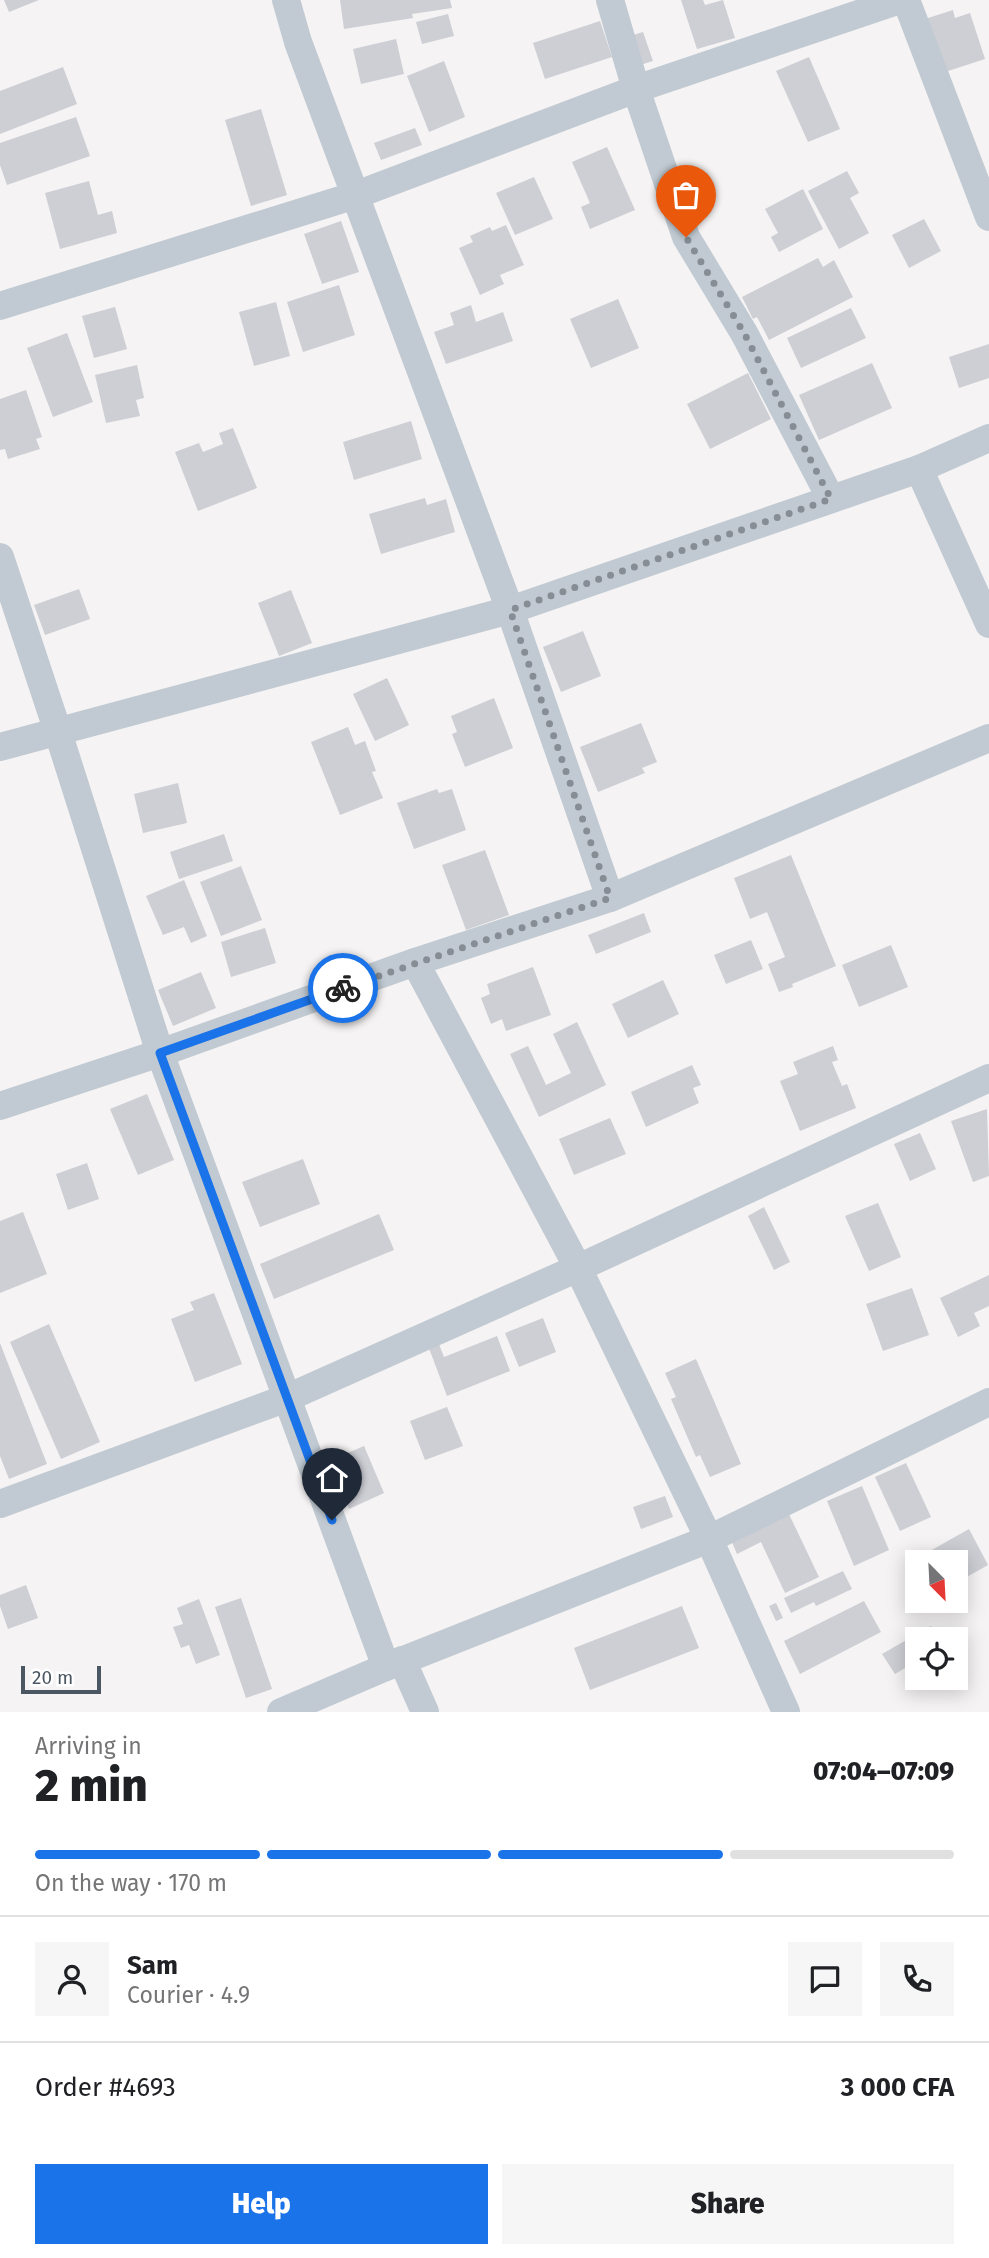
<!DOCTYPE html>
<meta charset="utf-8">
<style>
body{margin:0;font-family:"Fira Sans",sans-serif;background:#f6f6f6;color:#202124;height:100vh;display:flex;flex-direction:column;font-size:26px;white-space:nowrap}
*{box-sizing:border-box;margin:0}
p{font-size:23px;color:#757577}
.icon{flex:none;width:38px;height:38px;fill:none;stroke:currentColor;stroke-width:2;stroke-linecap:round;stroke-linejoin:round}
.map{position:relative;height:1712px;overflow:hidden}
.side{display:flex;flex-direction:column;background:#fff;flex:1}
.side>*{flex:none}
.needle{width:46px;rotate:156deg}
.buttons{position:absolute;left:905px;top:1550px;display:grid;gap:14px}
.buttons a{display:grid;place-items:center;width:63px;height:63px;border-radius:0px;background:#fff;box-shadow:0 4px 18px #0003;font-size:35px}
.scale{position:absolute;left:21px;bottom:18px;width:80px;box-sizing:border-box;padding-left:7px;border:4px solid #4a5661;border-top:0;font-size:19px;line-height:24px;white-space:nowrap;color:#4a5661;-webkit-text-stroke:5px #fff;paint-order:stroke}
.pin{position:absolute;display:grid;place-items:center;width:60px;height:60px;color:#fff;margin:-72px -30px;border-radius:50% 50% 50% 0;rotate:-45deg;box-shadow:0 0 7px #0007}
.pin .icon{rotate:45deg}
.courier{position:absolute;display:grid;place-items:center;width:70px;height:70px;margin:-35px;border:5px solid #1a73e8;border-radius:50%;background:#fff;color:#222;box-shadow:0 2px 9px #0007}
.headline em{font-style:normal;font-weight:800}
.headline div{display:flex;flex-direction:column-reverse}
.headline{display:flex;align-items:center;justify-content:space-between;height:119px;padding:0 35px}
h1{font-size:46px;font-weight:800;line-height:52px}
.bar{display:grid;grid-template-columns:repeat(4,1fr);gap:10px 7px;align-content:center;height:84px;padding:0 35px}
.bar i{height:9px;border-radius:5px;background:#e0e0e0}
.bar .active{background:#1a73e8}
.bar p{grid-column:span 4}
.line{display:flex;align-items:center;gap:18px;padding:0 35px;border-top:2px solid #e0e0e0}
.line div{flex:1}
.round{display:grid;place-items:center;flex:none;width:74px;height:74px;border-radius:0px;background:#f6f6f6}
.action{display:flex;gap:14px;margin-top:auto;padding:14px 35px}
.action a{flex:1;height:80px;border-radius:0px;background:#1a73e8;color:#fff;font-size:28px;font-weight:800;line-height:80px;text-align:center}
.action a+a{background:#f6f6f6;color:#202124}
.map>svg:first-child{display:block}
</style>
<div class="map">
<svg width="989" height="1712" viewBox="0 0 989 1712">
<rect width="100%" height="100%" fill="#f5f3f3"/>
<g fill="#cdcfd5">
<polygon points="4,0 39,0 9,12"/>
<polygon points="340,0 450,0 452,8 412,14 413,18 344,29"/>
<polygon points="681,0 703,0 705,5 723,0 735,38 697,49"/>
<polygon points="953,10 955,18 970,13 985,59 942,73 925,19"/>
<polygon points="448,14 454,36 422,44 416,22"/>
<polygon points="600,21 612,57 545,79 533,43"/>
<polygon points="643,32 653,61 640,65 630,36"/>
<polygon points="396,39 404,74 361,84 353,49"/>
<polygon points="809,57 840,129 808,142 776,71"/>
<polygon points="444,61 465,117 429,132 407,76"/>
<polygon points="63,67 77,104 0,134 0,91"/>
<polygon points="261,109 287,195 251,206 225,120"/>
<polygon points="76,117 90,156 7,185 0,165 0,143"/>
<polygon points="415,128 422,145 381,160 374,143"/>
<polygon points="607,147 635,210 590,229 581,207 590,203 572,162"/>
<polygon points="847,171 859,193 850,198 869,233 839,249 808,191"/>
<polygon points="534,177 553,219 515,235 496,193"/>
<polygon points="89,181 98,215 112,211 117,233 60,249 45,193"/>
<polygon points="803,189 823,229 779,252 771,237 778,233 765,209"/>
<polygon points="924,219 941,251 909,268 892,235"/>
<polygon points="341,221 359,272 322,284 304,234"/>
<polygon points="506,225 524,265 500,275 504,284 480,295 459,248 473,242 470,236 490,227 492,231"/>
<polygon points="818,258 823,267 834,260 853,297 769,340 757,317 753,319 742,297"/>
<polygon points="339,285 355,335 303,352 287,302"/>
<polygon points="618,299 639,348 591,368 570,319"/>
<polygon points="276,302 290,356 254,366 239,312"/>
<polygon points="471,305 476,322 503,312 513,341 446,364 434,332 454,325 450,313"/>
<polygon points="115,307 127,349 94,358 82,316"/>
<polygon points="851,308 866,338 801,368 787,338"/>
<polygon points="67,333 93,402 53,417 27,348"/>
<polygon points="989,344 989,378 959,388 949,357"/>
<polygon points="872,363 892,408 819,440 799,395"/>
<polygon points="137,365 144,398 136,400 140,416 106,423 95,375"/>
<polygon points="748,373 771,419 710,449 687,404"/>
<polygon points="26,390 42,437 36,439 40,449 8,459 5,449 0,450 0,399"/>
<polygon points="411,421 422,459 354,480 343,442"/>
<polygon points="233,428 257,488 198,511 175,452 199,443 203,452 223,444 219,433"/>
<polygon points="425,498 427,505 446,499 455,532 381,554 369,514"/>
<polygon points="79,589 90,619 45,635 34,605"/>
<polygon points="291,590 312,643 279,656 258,603"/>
<polygon points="583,631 601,676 561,692 543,647"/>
<polygon points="387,678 409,725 375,741 353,694"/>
<polygon points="494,698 513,748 465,767 452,734 457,732 451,716"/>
<polygon points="641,723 657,762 642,768 645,773 598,792 580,747"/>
<polygon points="348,727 355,745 365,741 376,771 372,772 383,798 340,815 311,742"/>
<polygon points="178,783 187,823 143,833 134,794"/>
<polygon points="437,789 439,793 452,789 466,830 414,849 397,803"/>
<polygon points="224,834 233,861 179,879 170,852"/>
<polygon points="485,850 509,915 466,930 442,865"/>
<polygon points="791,855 836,966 792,984 793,987 779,992 768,964 785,957 767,912 750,919 734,878"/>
<polygon points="241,866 262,920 221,936 200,882"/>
<polygon points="184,880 207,936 191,943 184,927 163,935 146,896"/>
<polygon points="644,913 651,932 596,954 588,935"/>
<polygon points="265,928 276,963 231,977 221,942"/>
<polygon points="751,940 763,969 726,984 714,955"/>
<polygon points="891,945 908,987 859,1007 842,965"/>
<polygon points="533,967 551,1015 506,1031 502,1019 491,1024 481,998 490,994 487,984"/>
<polygon points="201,972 216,1008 173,1026 158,990"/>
<polygon points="663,980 679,1014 628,1038 612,1004"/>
<polygon points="577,1022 606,1085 539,1117 510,1054 528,1046 546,1085 571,1073 553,1034"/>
<polygon points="833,1046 838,1060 832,1062 842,1086 847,1084 856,1108 800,1131 780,1081 798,1074 793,1062"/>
<polygon points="692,1065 701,1085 693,1088 699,1103 646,1127 631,1092"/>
<polygon points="147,1094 174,1160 138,1175 110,1109"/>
<polygon points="987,1109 989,1176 973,1182 951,1121"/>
<polygon points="610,1118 626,1154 574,1175 559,1139"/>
<polygon points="920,1133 936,1169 910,1181 894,1144"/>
<polygon points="303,1159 320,1204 260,1227 242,1182"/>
<polygon points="87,1163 99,1199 68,1210 56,1174"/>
<polygon points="878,1203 901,1257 869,1271 845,1216"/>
<polygon points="764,1207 790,1262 774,1270 748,1216"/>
<polygon points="23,1212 47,1274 0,1293 0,1221"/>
<polygon points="379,1214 394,1250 274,1299 260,1264"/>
<polygon points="989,1275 989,1306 974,1313 980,1326 958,1337 940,1298"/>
<polygon points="912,1288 929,1335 883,1351 866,1304"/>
<polygon points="214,1293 242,1364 195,1382 171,1319 194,1310 190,1302"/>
<polygon points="543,1318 556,1352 519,1367 505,1333"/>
<polygon points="49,1324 100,1442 61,1459 10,1342"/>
<polygon points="497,1336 510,1371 447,1396 427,1343 437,1339 444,1357"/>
<polygon points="0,1343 47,1464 9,1479 0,1456"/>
<polygon points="696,1359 741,1464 710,1477 700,1455 696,1457 671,1399 676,1397 665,1373"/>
<polygon points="447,1407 463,1446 425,1460 410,1421"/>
<polygon points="364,1446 384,1493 349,1509 329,1461"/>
<polygon points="906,1463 931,1517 900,1531 875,1477"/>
<polygon points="862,1486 889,1550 854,1566 827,1501"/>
<polygon points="665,1496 673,1517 641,1529 633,1507"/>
<polygon points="788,1512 819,1577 785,1593 761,1542 737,1554 729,1535"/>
<polygon points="969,1529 988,1565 956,1583 956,1563 917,1563 917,1566 914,1560"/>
<polygon points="843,1571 852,1589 816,1606 814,1602 791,1613 784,1598"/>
<polygon points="26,1585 38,1618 8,1629 0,1606 0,1595"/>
<polygon points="241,1598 272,1689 246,1698 215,1607"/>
<polygon points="199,1599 220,1655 196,1664 189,1645 181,1648 173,1627 183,1624 177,1608"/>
<polygon points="864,1601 881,1632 800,1674 784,1641"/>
<polygon points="776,1603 783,1618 776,1621 769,1606"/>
<polygon points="682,1606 699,1648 590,1690 574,1648"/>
<polygon points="931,1626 940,1640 917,1640 917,1661 895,1674 882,1654"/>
</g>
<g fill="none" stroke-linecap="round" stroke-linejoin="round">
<g stroke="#c1cad2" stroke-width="28">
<polyline points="286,0 298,42 510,610 610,898"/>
<polyline points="610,0 636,89 686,237 744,333 831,499"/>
<polyline points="906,0 989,217"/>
<polyline points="0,306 356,195 636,89 900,0"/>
<polyline points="919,469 989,624"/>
<polyline points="0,557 58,732 160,1053 386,1667"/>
<polyline points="0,747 510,610 919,469 989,438"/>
<polyline points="415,962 578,1268 709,1539 786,1712"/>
<polyline points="0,1106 160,1053 415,962 610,898 989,738"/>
<polyline points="0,1504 287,1398 578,1268 989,1078"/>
<polyline points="402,1660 425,1712"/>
<polyline points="281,1712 386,1667 709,1539 989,1402"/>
</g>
</g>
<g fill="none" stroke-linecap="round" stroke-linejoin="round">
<polyline stroke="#868d94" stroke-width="7" stroke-dasharray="0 12.6" points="343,988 610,898 510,610 831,499 744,333 686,237"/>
<polyline stroke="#1a73e8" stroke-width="9" points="332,1520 160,1053 343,988"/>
</g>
</svg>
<div class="buttons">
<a><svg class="needle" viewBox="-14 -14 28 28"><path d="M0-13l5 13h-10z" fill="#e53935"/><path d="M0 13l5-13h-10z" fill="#757577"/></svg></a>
<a><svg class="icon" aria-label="locate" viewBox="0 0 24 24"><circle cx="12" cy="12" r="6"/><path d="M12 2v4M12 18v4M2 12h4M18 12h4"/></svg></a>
</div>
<div class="scale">20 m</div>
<div class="pin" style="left:686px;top:237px;background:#ea580c"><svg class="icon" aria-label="bag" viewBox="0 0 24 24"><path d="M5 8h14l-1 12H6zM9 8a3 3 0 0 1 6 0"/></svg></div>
<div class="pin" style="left:332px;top:1520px;background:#1f2937"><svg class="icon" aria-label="home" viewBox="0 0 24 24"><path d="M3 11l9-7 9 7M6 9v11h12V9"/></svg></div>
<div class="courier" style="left:343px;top:988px"><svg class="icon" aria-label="bike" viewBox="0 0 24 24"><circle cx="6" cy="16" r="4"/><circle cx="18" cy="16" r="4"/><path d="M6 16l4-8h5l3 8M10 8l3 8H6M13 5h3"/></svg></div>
</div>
<section class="side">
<div class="headline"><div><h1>2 min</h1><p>Arriving in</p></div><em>07:04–07:09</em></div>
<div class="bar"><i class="active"></i><i class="active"></i><i class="active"></i><i></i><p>On the way · 170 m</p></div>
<div class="line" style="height:126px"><a class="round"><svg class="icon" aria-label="person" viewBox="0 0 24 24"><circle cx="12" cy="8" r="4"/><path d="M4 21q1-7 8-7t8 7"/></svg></a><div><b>Sam</b><p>Courier · 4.9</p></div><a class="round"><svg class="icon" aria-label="chat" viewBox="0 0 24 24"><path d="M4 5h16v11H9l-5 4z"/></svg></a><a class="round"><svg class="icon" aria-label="phone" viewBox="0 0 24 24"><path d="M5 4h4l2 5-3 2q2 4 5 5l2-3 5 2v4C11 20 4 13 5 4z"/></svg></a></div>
<div class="line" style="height:91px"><div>Order #4693</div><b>3 000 CFA</b></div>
<div class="action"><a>Help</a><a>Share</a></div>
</section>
